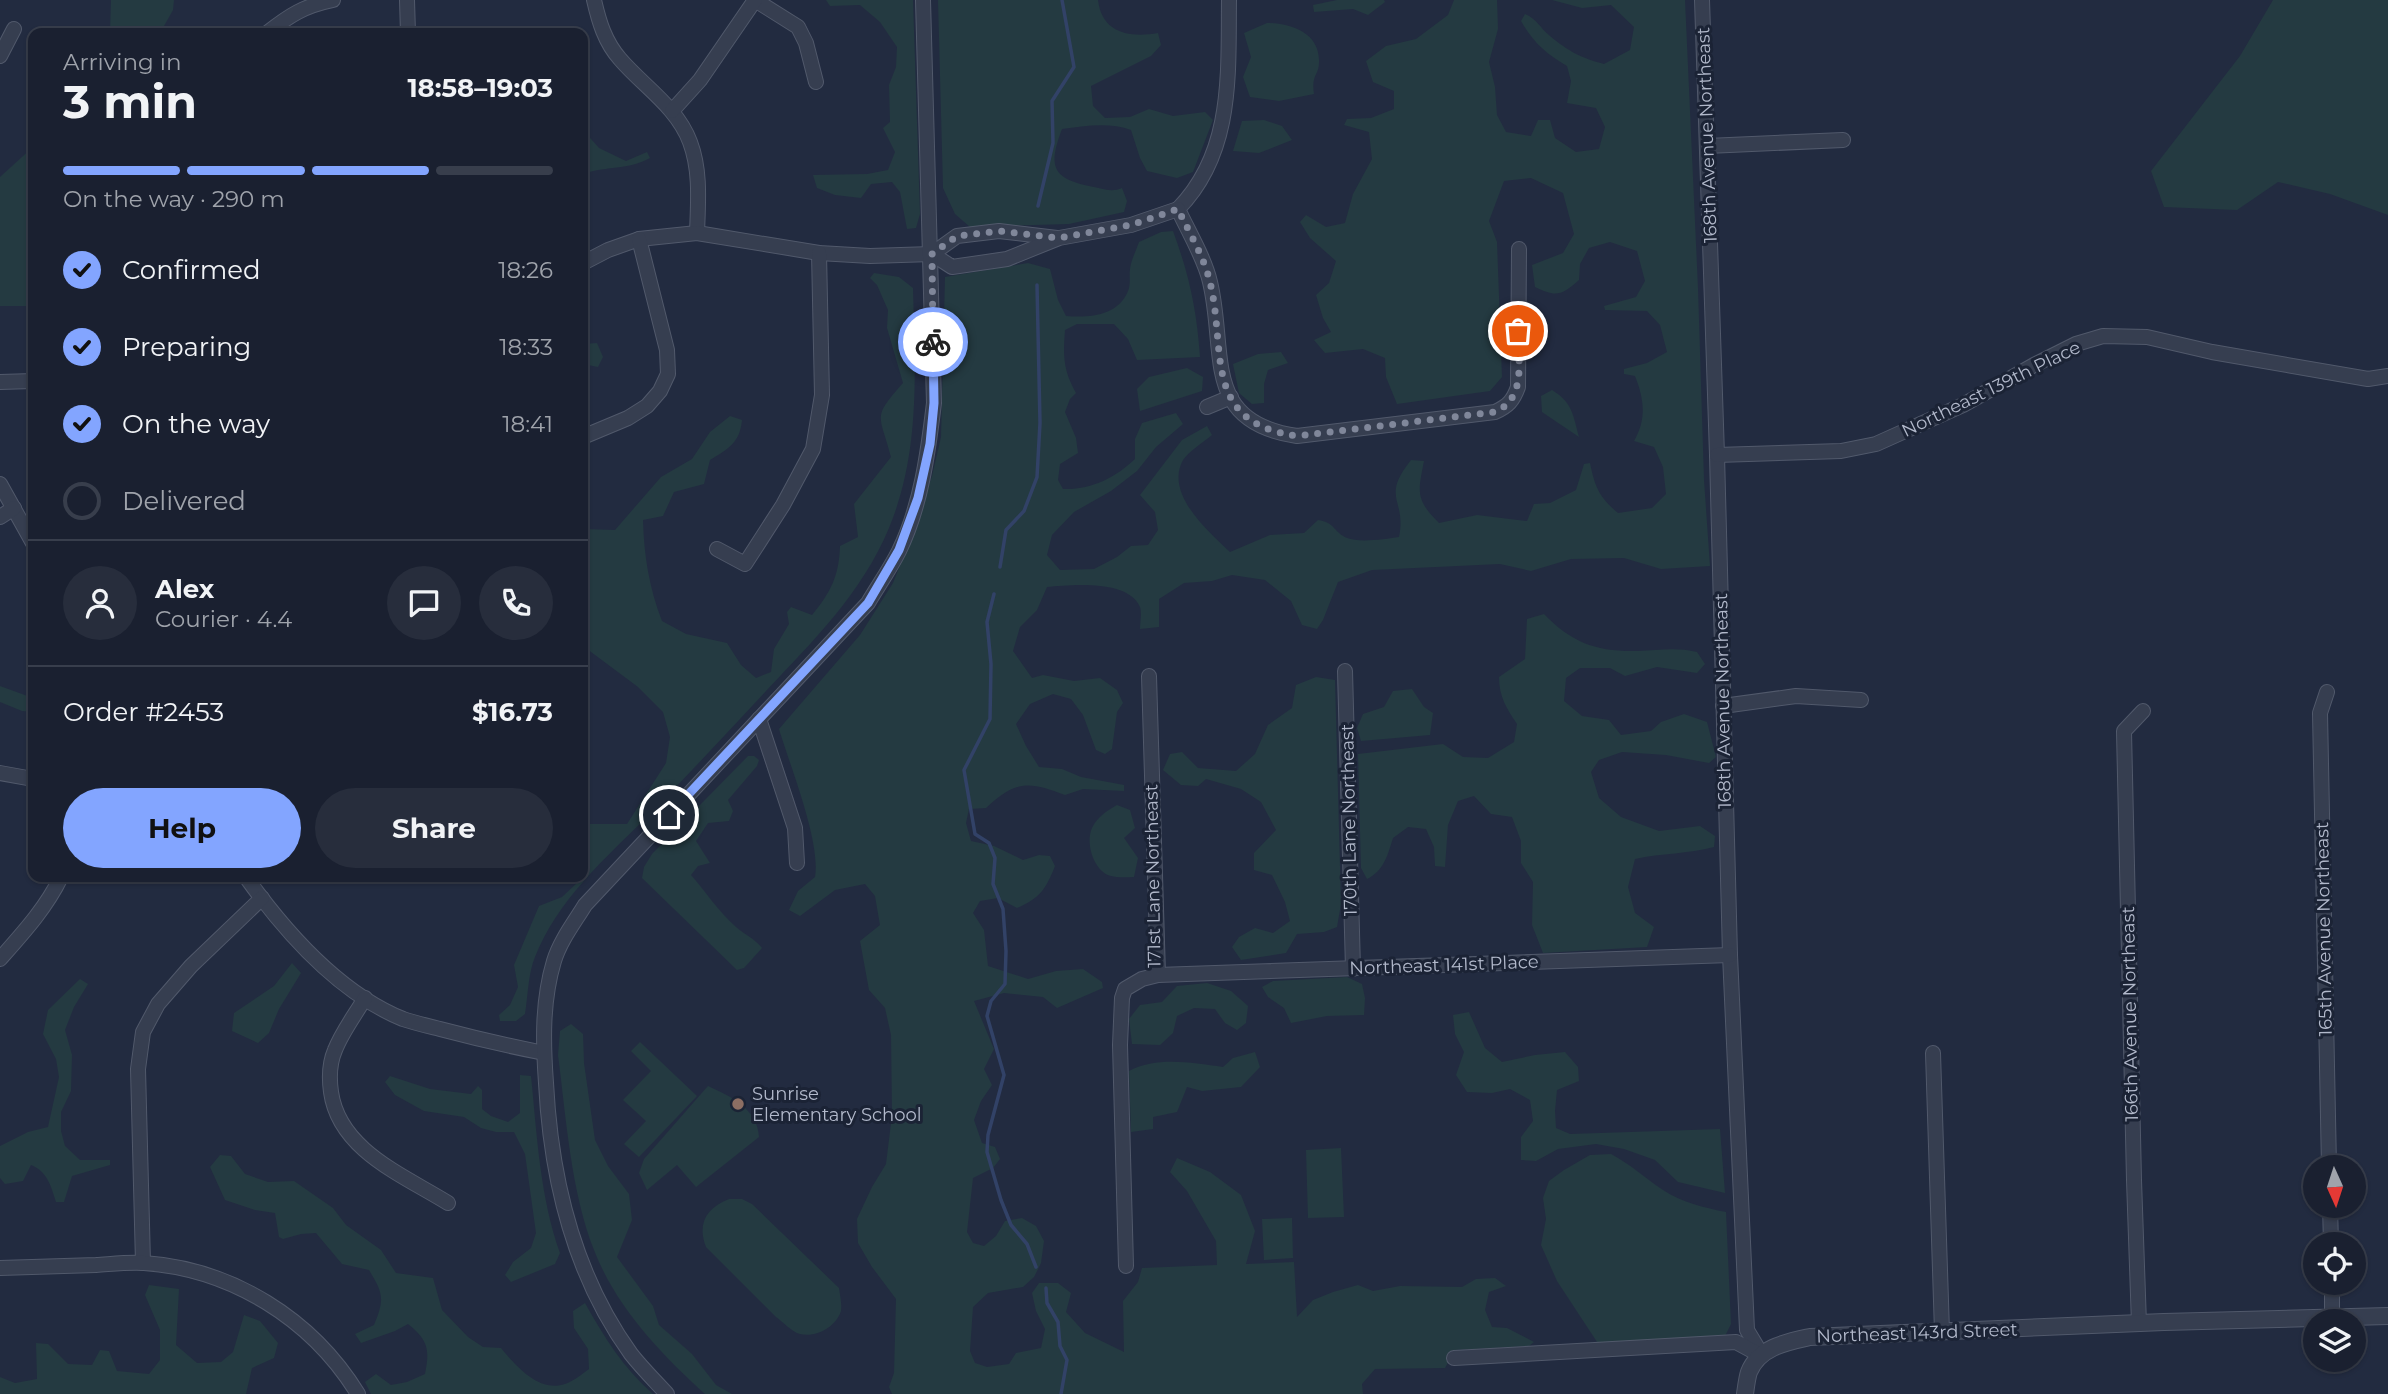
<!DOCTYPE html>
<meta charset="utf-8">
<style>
body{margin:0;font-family:Montserrat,sans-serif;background:#272d3c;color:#f1f3f6;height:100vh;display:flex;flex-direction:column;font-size:26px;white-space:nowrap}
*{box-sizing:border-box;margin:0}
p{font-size:23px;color:#9fa3ab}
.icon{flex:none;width:38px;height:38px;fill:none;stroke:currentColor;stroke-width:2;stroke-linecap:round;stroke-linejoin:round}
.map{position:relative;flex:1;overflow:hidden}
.sheet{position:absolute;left:28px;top:28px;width:560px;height:854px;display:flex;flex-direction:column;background:#1a2030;border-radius:14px;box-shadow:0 2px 5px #0004,0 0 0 2px #383e4c}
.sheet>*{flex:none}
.needle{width:46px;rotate:177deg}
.tools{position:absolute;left:2303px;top:1155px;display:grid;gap:14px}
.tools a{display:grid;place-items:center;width:63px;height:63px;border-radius:50%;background:#1a2030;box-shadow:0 2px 5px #0004,0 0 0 2px #383e4c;font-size:35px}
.pin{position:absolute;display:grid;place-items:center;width:60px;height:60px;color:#fff;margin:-30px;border:4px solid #fff;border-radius:50%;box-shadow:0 2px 7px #0007}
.courier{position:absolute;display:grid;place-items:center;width:70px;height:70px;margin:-35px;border:5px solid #83a5ff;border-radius:50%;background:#fff;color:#222;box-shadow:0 2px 9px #0007}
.head em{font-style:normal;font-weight:700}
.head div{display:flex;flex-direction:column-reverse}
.head{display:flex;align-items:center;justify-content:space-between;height:119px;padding:0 35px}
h1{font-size:46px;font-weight:700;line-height:52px}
.bar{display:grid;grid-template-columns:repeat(4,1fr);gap:10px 7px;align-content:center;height:84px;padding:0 35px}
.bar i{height:9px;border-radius:5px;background:#383e4c}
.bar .current{background:#83a5ff}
.bar p{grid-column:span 4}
.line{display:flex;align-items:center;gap:18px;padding:0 35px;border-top:2px solid #383e4c}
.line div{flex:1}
.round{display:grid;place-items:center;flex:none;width:74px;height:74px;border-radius:37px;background:#272d3c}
ol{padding:0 35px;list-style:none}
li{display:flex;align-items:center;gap:21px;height:77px}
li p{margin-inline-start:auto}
li .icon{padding:7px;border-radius:50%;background:#83a5ff;color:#111;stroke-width:4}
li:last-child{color:#9fa3ab}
li i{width:38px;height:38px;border:4px solid #383e4c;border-radius:50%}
.action{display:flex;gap:14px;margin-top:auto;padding:14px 35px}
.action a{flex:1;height:80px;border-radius:42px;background:#83a5ff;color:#111;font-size:28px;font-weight:700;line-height:80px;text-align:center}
.action a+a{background:#272d3c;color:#f1f3f6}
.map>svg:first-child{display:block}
</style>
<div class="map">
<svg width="2388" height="1394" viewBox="0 0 2388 1394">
<rect width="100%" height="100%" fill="#222b40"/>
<g fill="#243a41">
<polygon points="111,0 174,0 173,10 160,33 110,33"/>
<polygon points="826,0 913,0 920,214 916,228 907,229 900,192 892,182 871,184 861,198 835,195 817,188 813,175 867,174 888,170 895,152 883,128 890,122 889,85 896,67 897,47 880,22 860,5 830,6"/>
<path d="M938 0H1098C1102 33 1129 38 1158 33L1161 45 1151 56 1091 86 1093 106 1105 118 1130 117 1149 109 1173 116 1205 112 1213 120 1193 172 1177 178 1147 171 1140 158 1131 130C1110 122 1084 126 1062 129 1049 164 1050 178 1089 186 1101 188 1111 193 1122 188L1127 201 1124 212 1069 224 970 227 955 214 943 188Z"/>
<polygon points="1337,0 1384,0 1385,2 1368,15 1353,9 1314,12 1313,5"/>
<path d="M1454 0H1497L1498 29 1489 62 1495 87 1497 115 1506 132 1531 136 1538 120H1550L1555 138 1576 152 1599 149 1605 127 1596 108 1567 103 1571 81 1567 66C1546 54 1533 42 1521 21L1525 14C1537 19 1540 28 1550 36 1568 51 1581 58 1604 64L1630 50 1634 27 1611 5 1582 8 1552 0H1685L1698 288 1704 480 1710 566 1661 569 1624 558 1571 559 1531 571 1500 564 1372 570 1338 582 1323 620 1317 629 1302 625 1291 601 1265 580 1232 575 1212 581 1184 583 1159 599V627L1140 629C1140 623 1142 613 1140 607 1128 579 1071 585 1047 587L1037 610 1020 627 1013 651 1032 678 1043 675 1074 681 1100 678 1117 690 1123 703 1117 712 1112 749 1105 754 1096 750 1083 715 1071 699 1053 694 1030 704 1016 724 1026 746 1039 767 1062 769 1081 777 1124 785V791L1083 789 1065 795C1029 781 1016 780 986 808L969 809 966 823 971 841 994 846 1023 860 1039 855 1050 856 1055 866C1046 889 1040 898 1017 908L998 898 980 901 973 913 984 930 988 966 1028 979 1056 971 1083 969 1102 982 1103 988 1057 1008 1043 997 1004 993 974 1001 994 1049 984 1069 992 1085 981 1101 974 1120 982 1143 995 1147 1000 1159 993 1168 973 1178 967 1232 973 1243 984 1246 996 1236 1005 1221 1022 1218 1036 1226 1044 1241 1041 1263 1034 1277 1023 1287 988 1293 973 1307 970 1351 975 1363 987 1367 1009 1364 1016 1353 1041 1348 1045 1329 1036 1311 1032 1293 1039 1283H1058L1071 1293 1066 1312 1085 1333 1124 1352 1123 1301 1138 1282 1142 1268 1217 1265 1216 1241 1187 1191 1170 1172 1177 1158 1210 1172 1241 1195 1255 1231 1246 1264 1294 1262 1297 1317 1313 1300 1333 1292 1358 1285 1373 1291 1400 1286 1462 1287 1476 1279 1495 1278 1506 1286 1489 1292 1485 1310 1492 1327 1507 1328 1534 1342 1529 1346 1455 1350 1445 1368 1375 1369 1362 1384 1363 1394H892L889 1387 894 1373 896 1299 872 1267 858 1243 857 1219 872 1187 886 1164 892 1115 891 1035 885 1008 869 990 860 941 880 925 875 896 865 884 835 890 800 916 789 910 798 891 815 877C821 842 790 766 779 729L860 635 893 583 910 541 932 476 941 437 945 277 1028 263 1050 269 1058 300 1066 316C1089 318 1118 316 1128 291 1131 284 1129 275 1130 269 1131 260 1136 251 1139 242L1161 232 1173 231C1189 274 1197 311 1200 357L1137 360 1128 339 1114 324H1077L1065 330C1063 356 1063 370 1076 393L1070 399 1065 412 1076 438 1078 453 1060 464 1058 480 1063 489C1091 490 1115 478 1135 459V439L1142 423 1176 413 1183 424 1156 447 1137 471 1111 491 1074 512 1052 535 1047 555 1060 570 1094 569 1117 557 1131 546 1148 545 1158 530 1155 512 1140 495 1182 440 1207 426 1212 435C1204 442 1189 451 1183 460 1164 494 1210 533 1230 552L1270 535 1304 533 1318 520C1335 522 1334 533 1347 538 1359 543 1386 539 1399 537 1407 499 1380 499 1411 460L1424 461C1418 492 1415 499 1439 523L1477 515 1527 521 1534 504 1550 503 1576 490 1584 464 1590 463C1595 487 1599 497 1618 513L1652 508 1666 494 1663 467 1654 447 1634 441C1647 418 1644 399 1635 376L1624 374V369L1647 363 1667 352 1660 325 1647 311 1605 310 1604 306 1636 297 1645 281 1637 251 1610 242 1589 248 1580 264 1579 280C1561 296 1556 297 1535 287L1532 265 1563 253 1574 234 1563 193 1531 178 1504 181 1489 221 1497 242 1502 377 1490 391 1397 404 1386 377 1385 358 1363 349 1325 353 1314 340 1331 332 1323 318 1316 295 1329 283 1336 261 1310 238 1300 222 1306 215 1326 227 1345 223 1353 194 1372 159 1369 132 1344 125 1347 119 1371 118 1394 109V91L1373 82 1366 61 1386 46 1416 39 1448 15Z"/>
<polygon points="2273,0 2388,0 2388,215 2330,194 2278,182 2237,210 2164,207 2151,171 2240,56"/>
<path d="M1267 23C1291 23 1320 33 1319 62 1319 76 1311 74 1314 94L1279 101 1250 97 1243 77 1251 57 1244 33Z"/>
<polygon points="1264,120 1282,126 1292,140 1259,153 1233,151 1242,121"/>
<path d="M583 130 599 148 626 161 647 152 650 158C629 170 605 166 583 174Z"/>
<polygon points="33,147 33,306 0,306 0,177"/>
<path d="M874 273 899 277 913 288C915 369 921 451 889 528 862 593 813 641 766 691 726 734 687 776 646 818 604 859 557 901 535 957 528 974 528 996 525 1014L516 1021H500L499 1015 510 1005 518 987 514 965 539 906 562 897 579 881V877H583V824H627L666 763 670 737 663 712 638 687 583 646V529L615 530 661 477 692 459 710 432 730 416 742 420C740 443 728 449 710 460L704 484 674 492 663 516 643 520C644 556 649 587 662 621L686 634 727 643 741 665 756 678 771 672 774 649 789 624 787 612 791 607 812 615C831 592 839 576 840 546L858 537 854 504 891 457C880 414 871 419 903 383L887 328 888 310 877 285 870 278Z"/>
<polygon points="597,343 603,357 598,367 583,364 583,344"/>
<polygon points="1281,352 1288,363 1268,370 1264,384 1264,403 1252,404 1239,393 1233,364 1258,354"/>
<polygon points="1187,368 1203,377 1202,391 1140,411 1137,389 1149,377"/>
<path d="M1552 390C1573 403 1573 415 1579 437L1542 412 1541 396Z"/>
<path d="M1544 614C1572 643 1597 652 1638 651 1659 650 1677 647 1697 652L1705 664 1697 673 1657 667 1625 676 1610 668H1580L1566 678 1564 701 1582 716 1609 720 1621 735 1651 731 1661 722 1684 714 1707 722 1716 757 1709 763 1666 755 1622 752 1599 760 1591 772 1599 798 1621 817 1659 831 1700 826 1715 836 1714 847C1688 854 1662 853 1635 859L1628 887 1635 913 1654 927 1647 947 1543 953 1532 925 1533 882 1521 863V841L1512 817 1491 814 1474 796 1458 801 1448 825 1445 867 1435 866 1434 847 1426 829 1408 827 1393 838C1388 854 1384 871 1367 879L1361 868 1358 754 1443 744 1463 757 1488 758 1514 742 1517 724C1507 709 1499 697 1499 677L1525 659 1527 619Z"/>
<polygon points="1316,677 1335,680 1341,904 1337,927 1324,932 1297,934 1286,953 1241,960 1232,947 1239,937 1255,928 1273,933 1290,921 1285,902 1272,875 1254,870 1254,853 1276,830 1261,802 1241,789 1206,779 1198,786 1181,785 1163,770 1170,754 1182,752 1198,768 1236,771 1255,754 1268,725 1292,708 1296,685"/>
<polygon points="0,686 33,698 33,712 22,711 0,702"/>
<polygon points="1412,689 1424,707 1433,713 1430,735 1361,741 1357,728 1363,714 1384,707 1393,691"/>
<path d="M748 756H754L759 760 757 766 728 800 733 811 729 821 708 823 696 841 710 863 698 866 691 875C706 892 718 911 736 927 745 935 754 938 762 948L744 968 737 970 642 878 644 867 652 854Z"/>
<path d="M1117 805 1130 810 1135 828 1124 838 1138 858 1134 877C1127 877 1118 878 1111 876 1094 872 1085 843 1092 828 1097 817 1108 810 1117 805Z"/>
<polygon points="292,963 301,973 279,1009 269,1033 258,1043 232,1031 234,1013 274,986"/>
<polygon points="1347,977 1362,984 1365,998 1364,1015 1327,1016 1291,1023 1284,1008 1268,997 1262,987 1273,981"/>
<path d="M80 979 88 984 74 1007 65 1030 72 1055 71 1091 61 1112V1131L65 1146 80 1160H110V1165L72 1176 64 1202H56C51 1186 47 1171 31 1165L23 1181 5 1184 0 1178V1146L28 1132 48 1127 59 1077 56 1059 43 1034 48 1010Z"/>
<polygon points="1207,983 1231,991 1248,1006 1246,1023 1237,1030 1225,1023 1215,1009 1194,1008 1177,1016 1173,1033 1160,1045 1132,1044 1129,1019 1140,1005 1162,1002 1177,986"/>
<polygon points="1469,1012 1485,1048 1502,1062 1535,1055 1565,1052 1578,1067 1579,1081 1557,1090 1555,1111 1556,1128 1570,1134 1720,1129 1725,1193 1678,1182 1655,1160 1624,1149 1596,1144 1558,1149 1536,1161 1521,1160 1521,1137 1533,1121 1530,1100 1510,1089 1492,1093 1467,1092 1456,1075 1464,1052 1455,1034 1453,1015"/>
<path d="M571 1024 583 1034 584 1063 595 1140 608 1166 629 1194 632 1220 617 1257 653 1306 659 1325 692 1354 716 1385 732 1394H705C660 1353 616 1307 594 1250 571 1192 566 1117 558 1055L560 1031Z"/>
<polygon points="640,1042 697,1096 639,1157 624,1144 646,1121 623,1100 651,1071 631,1051"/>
<path d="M1255 1052 1260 1067 1241 1087 1202 1091 1187 1087 1177 1112 1153 1117V1129L1131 1132 1129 1071C1158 1056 1192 1063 1223 1067L1233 1058Z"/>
<path d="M520 1075 531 1076C537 1135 540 1197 560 1253L555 1264 511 1282 505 1275 513 1262 531 1248 536 1233 525 1154 514 1132H496L481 1128 464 1117 424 1111 395 1095 385 1082 390 1076 430 1089 471 1094 478 1086 482 1090V1109L491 1116 508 1122 520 1113Z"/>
<path d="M708 1086C730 1096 758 1109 759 1137L696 1187 677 1165 647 1190 639 1173 644 1159Z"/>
<polygon points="1341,1148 1344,1217 1308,1218 1306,1150"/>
<path d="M1611 1154C1630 1164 1645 1178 1663 1190 1681 1202 1705 1208 1726 1212L1731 1324 1725 1336 1599 1345 1557 1281 1541 1245 1546 1219 1543 1198 1549 1181 1564 1170 1590 1155Z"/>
<path d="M220 1155 231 1156 245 1174 268 1182 294 1181 333 1208 346 1225 381 1250 396 1273 433 1278 442 1310 468 1337 483 1347 501 1348C516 1366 539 1393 565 1384 574 1381 582 1374 589 1369L588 1349 574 1328 573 1311 585 1303C604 1337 624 1369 653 1394H371L365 1382 376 1374 391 1385 407 1382 425 1374C430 1349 428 1340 408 1324L395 1331 361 1343 355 1334 374 1325C385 1299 383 1293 369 1270L342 1264 316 1233 301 1234 283 1239 279 1237 275 1213 255 1210 225 1200 210 1167Z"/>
<path d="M729 1199H742L752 1204 839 1288C840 1296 842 1303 841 1311 836 1327 816 1338 800 1334 792 1332 783 1322 776 1317L706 1247C697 1224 706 1208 729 1199Z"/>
<polygon points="1292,1218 1293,1258 1264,1260 1262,1219"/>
<polygon points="149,1285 179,1289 176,1345 197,1363 221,1362 233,1352 244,1315 260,1321 278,1343 274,1358 252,1368 246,1394 0,1394 0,1377 15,1383 37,1379 36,1343 48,1344 68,1364 92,1365 100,1350 109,1351 117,1371 149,1374 160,1360 160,1330 145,1295"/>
</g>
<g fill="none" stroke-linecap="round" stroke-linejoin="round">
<g stroke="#324267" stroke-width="3.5">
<polyline points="1038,206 1053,143 1052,101 1074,67 1062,0"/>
<polyline points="1000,567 1006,530 1024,511 1037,477 1040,423 1037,285"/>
<polyline points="994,594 987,622 991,664 990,719 964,770 975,834 989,843 995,858 993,884 1003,909 1006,951 1005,984 991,1001 987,1016 1004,1075 988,1135 987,1152 1001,1200 1011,1225 1027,1244 1036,1267"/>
<polyline points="1046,1288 1047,1303 1058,1322 1060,1346 1067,1360 1061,1394"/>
</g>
<defs>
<g id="minor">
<polyline points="407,0 408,33"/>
<path d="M594 0C599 22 605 42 620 59 643 86 677 107 690 142 701 171 698 203 697 233"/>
<polyline points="755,0 798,27 806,43 816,82"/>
<path d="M1229 0C1228 73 1234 152 1178 209 1188 231 1205 259 1210 282 1227 353 1201 422 1297 436L1495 412C1508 406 1513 401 1518 387L1519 249"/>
<polyline points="1702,0 1717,455 1730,955 1747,1330 1762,1355"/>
<path d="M267 33C290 15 304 6 333 0"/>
<polyline points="0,56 14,29"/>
<polyline points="672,111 700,80 755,0"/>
<polyline points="1707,146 1843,140"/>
<polyline points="932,254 957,236 999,231 1057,238"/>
<polyline points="583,263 608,250 639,239 697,233 819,253 870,256 932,254 952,267 1007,259 1059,238 1131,225 1178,209"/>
<polyline points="0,382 33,381"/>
<polyline points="1207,407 1231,397"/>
<polyline points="585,436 628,418 647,406 660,391 668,374 667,350 639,239"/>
<polyline points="1717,455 1841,451 1876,444 1963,405 2034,365 2076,344 2103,336 2147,337 2212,352 2368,379 2388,376"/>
<polyline points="0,484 33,543"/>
<polyline points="0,517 14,508"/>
<polyline points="717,549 745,564 783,505 813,449 822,395 819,253"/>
<polyline points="1345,671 1353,969"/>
<polyline points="1149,676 1158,975"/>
<polyline points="2327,692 2320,713 2329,1167"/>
<polyline points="1723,706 1796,696 1861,700"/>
<polyline points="759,719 795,828 797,863"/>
<polyline points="0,773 33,779"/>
<path d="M246 877C286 933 339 993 403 1019 415 1023 428 1026 440 1029 474 1038 509 1046 544 1053"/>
<path d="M0 959C23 933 46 908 61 877"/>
<path d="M365 998C355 1015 342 1032 335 1050 329 1064 329 1078 331 1092 339 1150 403 1175 448 1203"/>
<polyline points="1933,1053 1942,1332"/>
<polyline points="2330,1206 2331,1244"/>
<polyline points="143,1263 138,1069 143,1032 158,1004 191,966 262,898"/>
<polyline points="1126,1266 1120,1045 1122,998 1125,989 1142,979 1158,975 1730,955"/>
<path d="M0 1268C32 1267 64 1266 96 1265 112 1264 128 1262 144 1263 232 1269 312 1319 358 1394"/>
<polyline points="2332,1283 2332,1318"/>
<polyline points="2139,1324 2134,1180 2124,731 2143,711"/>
<polyline points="1454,1358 1736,1342 1760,1355"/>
<path d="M667 1394C655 1381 642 1368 631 1354 574 1275 551 1180 546 1083 543 1042 542 1001 554 961 560 941 574 923 585 905L868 603C878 586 890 569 899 551 921 506 928 453 934 403L923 0"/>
</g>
<path id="tertiary" d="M1745 1394C1746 1387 1747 1378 1749 1372 1759 1347 1787 1342 1810 1337L2164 1322 2388 1316"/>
</defs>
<use href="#minor" stroke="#51596b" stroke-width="16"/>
<use href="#tertiary" stroke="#51596b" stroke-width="18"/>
<use href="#minor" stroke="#363e50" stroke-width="14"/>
<use href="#tertiary" stroke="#363e50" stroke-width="16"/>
</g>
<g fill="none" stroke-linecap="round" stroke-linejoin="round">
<path stroke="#80879a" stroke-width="7" stroke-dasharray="0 12.6" d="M933 342 932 254 957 236 999 231 1059 238 1131 225 1178 209C1189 232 1204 257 1210 282 1227 352 1201 422 1297 436L1495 412C1527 398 1518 360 1518 331"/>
<polyline stroke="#83a5ff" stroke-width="9" points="669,815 868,603 899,550 918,498 930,444 934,403 933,342"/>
</g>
<circle fill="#8d6e63" stroke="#1b2335" stroke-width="2.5" cx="738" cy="1104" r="7"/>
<g text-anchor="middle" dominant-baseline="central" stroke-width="6" stroke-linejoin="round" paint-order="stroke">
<g font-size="18" fill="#b2b9cb" stroke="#1b2335">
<text transform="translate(1707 135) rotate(-92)">168th Avenue Northeast</text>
<text transform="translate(1991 389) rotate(-26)">Northeast 139th Place</text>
<text transform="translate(1723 701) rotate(-91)">168th Avenue Northeast</text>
<text transform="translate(1349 820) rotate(-91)">170th Lane Northeast</text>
<text transform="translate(1153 876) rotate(-91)">171st Lane Northeast</text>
<text transform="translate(2324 929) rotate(-91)">165th Avenue Northeast</text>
<text transform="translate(1444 965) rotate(-2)">Northeast 141st Place</text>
<text transform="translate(2130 1014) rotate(-91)">166th Avenue Northeast</text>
<text transform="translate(1917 1333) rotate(-2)">Northeast 143rd Street</text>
</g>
<g font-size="18" fill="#b2b9cb" stroke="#1b2335" text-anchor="start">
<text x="752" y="1094">Sunrise<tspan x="752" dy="21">Elementary School</tspan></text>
</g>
</g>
</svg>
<div class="tools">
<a><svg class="needle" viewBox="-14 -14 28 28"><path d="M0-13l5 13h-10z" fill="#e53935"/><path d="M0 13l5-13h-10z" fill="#9fa3ab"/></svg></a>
<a><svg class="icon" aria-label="locate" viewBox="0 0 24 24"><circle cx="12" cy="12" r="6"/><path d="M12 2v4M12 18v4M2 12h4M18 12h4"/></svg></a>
<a><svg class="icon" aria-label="layers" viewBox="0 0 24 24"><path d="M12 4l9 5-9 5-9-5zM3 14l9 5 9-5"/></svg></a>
</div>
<div class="pin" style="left:1518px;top:331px;background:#ea580c"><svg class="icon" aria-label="bag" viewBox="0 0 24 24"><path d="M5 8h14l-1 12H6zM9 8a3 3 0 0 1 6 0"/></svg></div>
<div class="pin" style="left:669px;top:815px;background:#1f2937"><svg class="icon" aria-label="home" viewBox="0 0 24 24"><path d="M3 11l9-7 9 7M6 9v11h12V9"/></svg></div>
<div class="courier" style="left:933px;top:342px"><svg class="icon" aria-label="bike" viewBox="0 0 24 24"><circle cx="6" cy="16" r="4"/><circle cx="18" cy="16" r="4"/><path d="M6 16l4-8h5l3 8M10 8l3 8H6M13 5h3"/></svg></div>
<section class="sheet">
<div class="head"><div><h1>3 min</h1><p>Arriving in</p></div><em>18:58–19:03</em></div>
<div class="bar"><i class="current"></i><i class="current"></i><i class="current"></i><i></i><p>On the way · 290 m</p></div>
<ol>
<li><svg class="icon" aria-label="check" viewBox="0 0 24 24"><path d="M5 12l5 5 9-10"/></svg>Confirmed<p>18:26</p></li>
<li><svg class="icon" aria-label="check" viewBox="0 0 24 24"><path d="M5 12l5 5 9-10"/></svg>Preparing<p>18:33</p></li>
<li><svg class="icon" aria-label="check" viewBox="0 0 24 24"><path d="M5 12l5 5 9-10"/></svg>On the way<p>18:41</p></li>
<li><i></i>Delivered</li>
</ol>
<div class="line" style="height:126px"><a class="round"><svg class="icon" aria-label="person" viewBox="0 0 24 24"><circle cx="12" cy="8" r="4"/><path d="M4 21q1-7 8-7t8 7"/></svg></a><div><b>Alex</b><p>Courier · 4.4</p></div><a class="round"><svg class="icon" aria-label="chat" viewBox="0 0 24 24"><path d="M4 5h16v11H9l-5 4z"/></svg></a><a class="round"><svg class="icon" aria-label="phone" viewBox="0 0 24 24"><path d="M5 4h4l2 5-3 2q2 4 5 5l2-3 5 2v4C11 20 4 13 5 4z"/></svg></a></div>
<div class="line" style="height:91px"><div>Order #2453</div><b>$16.73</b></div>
<div class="action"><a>Help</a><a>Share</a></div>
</section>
</div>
